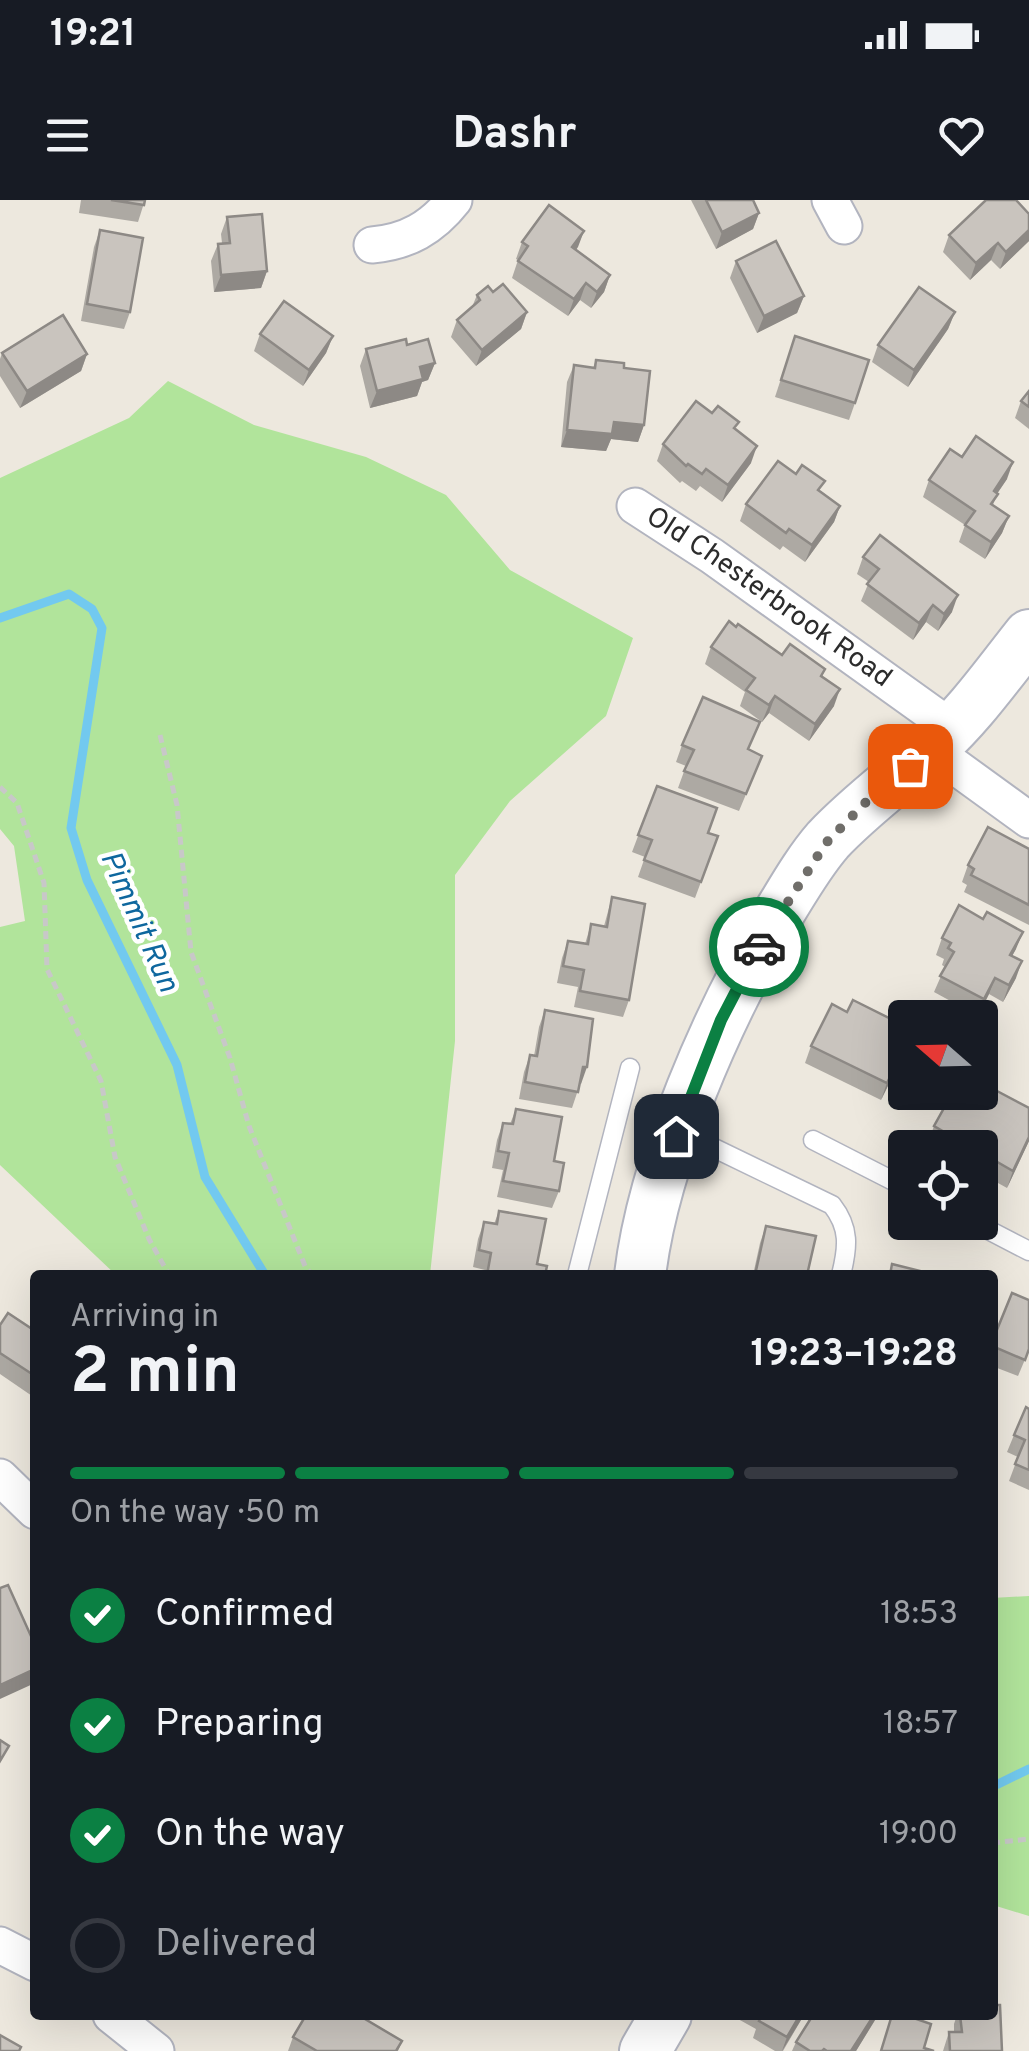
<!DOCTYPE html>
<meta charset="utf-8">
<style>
body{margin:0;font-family:Overpass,sans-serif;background:#20242c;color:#f1f3f6;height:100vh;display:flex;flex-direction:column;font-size:38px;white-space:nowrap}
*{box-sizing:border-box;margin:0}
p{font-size:32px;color:#9ea1a6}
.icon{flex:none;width:55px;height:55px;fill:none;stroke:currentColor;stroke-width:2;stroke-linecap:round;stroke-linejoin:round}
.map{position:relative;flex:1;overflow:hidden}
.drawer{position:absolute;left:30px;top:1070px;width:968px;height:750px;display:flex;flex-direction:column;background:#171b24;border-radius:10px;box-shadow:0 10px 40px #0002}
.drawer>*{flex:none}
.needle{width:65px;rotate:290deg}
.fabs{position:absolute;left:888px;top:800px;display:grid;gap:20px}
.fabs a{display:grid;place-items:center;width:110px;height:110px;border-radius:10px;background:#171b24;box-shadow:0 10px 40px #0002;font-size:50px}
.pin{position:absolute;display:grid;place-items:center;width:85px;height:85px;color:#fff;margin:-42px;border-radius:20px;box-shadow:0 5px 15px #0006}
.courier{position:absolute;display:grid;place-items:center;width:100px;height:100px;margin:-50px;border:8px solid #0b8043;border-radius:50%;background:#fff;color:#222;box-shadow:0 2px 12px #0007}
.head em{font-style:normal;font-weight:700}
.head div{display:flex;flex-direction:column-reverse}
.head{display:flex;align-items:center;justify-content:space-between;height:170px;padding:0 40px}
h1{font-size:65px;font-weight:700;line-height:75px}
.bar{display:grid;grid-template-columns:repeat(4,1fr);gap:15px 10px;align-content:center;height:120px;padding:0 40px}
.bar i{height:12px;border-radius:8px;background:#363941}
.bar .on{background:#0b8043}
.bar p{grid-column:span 4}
ol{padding:0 40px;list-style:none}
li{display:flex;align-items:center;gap:30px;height:110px}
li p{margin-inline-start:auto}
li .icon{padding:10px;border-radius:50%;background:#0b8043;color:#fff;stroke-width:4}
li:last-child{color:#9ea1a6}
li i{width:55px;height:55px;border:5px solid #363941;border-radius:50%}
.status{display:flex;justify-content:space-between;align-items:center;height:70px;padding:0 50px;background:#171b24;direction:ltr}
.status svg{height:28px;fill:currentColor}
header{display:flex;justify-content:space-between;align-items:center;height:130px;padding:0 40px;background:#171b24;font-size:45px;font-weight:700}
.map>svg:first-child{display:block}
</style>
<div class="status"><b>19:21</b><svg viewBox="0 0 49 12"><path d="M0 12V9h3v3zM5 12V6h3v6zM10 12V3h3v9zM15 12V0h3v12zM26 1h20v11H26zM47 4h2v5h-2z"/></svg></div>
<header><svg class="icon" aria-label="menu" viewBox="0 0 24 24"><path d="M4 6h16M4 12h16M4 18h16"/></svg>Dashr<svg class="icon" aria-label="heart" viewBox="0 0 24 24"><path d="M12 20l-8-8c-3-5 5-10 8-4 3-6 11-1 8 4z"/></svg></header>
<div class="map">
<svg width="1029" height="1851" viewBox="0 0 1029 1851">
<rect width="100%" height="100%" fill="#ede8de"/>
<g fill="#b1e49b">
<polygon points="168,181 254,225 366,257 446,295 510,370 633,438 606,516 510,601 455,675 455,841 430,1075 116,1075 0,965 0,727 25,721 14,646 0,629 0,278 129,218"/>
<polygon points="1029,1396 1029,1716 993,1705 992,1398"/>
</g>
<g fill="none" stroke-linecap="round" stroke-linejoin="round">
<g stroke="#72c9ef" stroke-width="9">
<polyline points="0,418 69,394 92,409 102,428 71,628 87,680 177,865 205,977 265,1075"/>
<polyline points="992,1587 1029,1569"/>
</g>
<defs>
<g id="lane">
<path d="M677 936 712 947 832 1005C850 1028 848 1047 841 1075"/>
<polyline points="813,940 905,987"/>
<polyline points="973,1022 1029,1051"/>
<polyline points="577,1075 630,868"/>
</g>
<g id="street">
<polyline points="830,0 844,26"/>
<path d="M372 45C407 42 432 28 454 0"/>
<path id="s1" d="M635 306 712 356 952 528"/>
<polyline points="931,549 1029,620"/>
<polyline points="0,1277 35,1311"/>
<polyline points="0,1745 35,1763"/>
<polyline points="111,1815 156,1851"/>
</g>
<g id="secondary">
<path d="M640 1075C654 960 718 815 777 716 793 690 808 663 828 640 859 607 896 580 930 550 968 517 998 474 1029 435"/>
<polyline points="645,1851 666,1815"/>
</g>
</defs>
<use href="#lane" stroke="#b2b4bf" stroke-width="21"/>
<use href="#street" stroke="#b2b4bf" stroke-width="39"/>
<use href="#secondary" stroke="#b2b4bf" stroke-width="54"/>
<g stroke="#c8c8c8" stroke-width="5" stroke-dasharray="8 5" stroke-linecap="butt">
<polyline points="160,535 177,605 191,752 230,858 249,926 305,1066 312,1075"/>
<polyline points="0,587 17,603 44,683 47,769 101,881 115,957 149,1039 169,1075"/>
<polyline points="992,1643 1029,1639"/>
</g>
<use href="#lane" stroke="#fff" stroke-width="18"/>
<use href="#street" stroke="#fff" stroke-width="35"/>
<use href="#secondary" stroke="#fff" stroke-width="50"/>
</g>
<g fill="#ada9a3">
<polygon points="81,0 145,0 138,22 79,13"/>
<polygon points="691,0 753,0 759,13 753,29 716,49"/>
<polygon points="1029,14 1029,41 1000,69 991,60 970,80 943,52 949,35"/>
<polygon points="227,17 267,71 261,88 214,92 211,61 218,44 222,43 221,34"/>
<polygon points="100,30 130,112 124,129 81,121 94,47"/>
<polygon points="584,31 576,50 610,75 604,92 591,108 580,100 568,116 512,78 518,60 516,59 522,42"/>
<polygon points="736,61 804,96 797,113 757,133 730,78"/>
<polygon points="493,92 527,112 521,129 476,166 451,137 457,120 472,107 477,95"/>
<polygon points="955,112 948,129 908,187 872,162 878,145"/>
<polygon points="260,134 333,136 326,153 303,186 254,151"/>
<polygon points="795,136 855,203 849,220 775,197"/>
<polygon points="407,145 435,163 428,180 422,182 417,196 370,208 360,166 366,149"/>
<polygon points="2,153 87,154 81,171 20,208 0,176 0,159"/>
<polygon points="596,160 624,168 644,225 638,242 611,239 606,251 561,247 567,182 574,165 593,168"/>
<polygon points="1029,191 1029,229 1015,218 1021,201"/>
<polygon points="736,230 751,263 722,302 700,286 696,291 682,281 680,283 657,261 663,244"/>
<polygon points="962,257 1007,279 997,294 993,305 1009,316 1002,333 985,359 959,342 965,325 923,297 929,280"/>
<polygon points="821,291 840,306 834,322 805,362 783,346 780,350 740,321 746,304"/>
<polygon points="863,357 952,412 938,431 926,422 913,440 861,401 869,382 857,374"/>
<polygon points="711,447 782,455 825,469 822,477 834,506 809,541 769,513 762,522 740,506 745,492 705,464"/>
<polygon points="682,545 749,550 762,556 739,611 678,588 686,566 676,562"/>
<polygon points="657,586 708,633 718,636 695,698 638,677 645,657 632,652"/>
<polygon points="1029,649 1029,725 964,692 967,685 962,682 968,665"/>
<polygon points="612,697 629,800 623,817 574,807 578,787 557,783 562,758 568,741 585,744 591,724 604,726"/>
<polygon points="942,738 1016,749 1012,756 1016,778 1003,802 989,794 978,816 934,792 945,767 942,765 944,759 936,755"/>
<polygon points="545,810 581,884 580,884 572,908 519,899 524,872 530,855 534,856 539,827"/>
<polygon points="811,846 905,851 881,900 805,863"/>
<polygon points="516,909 554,961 559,991 552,1008 497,997 503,970 492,968 497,940 503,923 510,924"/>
<polygon points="934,926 1029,941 1007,988 980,973 980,948 936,948 928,943"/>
<polygon points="499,1011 537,1064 545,1075 484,1075 485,1070 473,1067 478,1039 484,1022 494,1024"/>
<polygon points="766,1026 807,1075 753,1075 760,1043"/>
<polygon points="0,1125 35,1131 35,1198 0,1174"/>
<polygon points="992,1142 1029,1150 1018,1176 992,1166"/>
<polygon points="1029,1209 1029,1290 1009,1281 1018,1257 1007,1252 1014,1235"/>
<polygon points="740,1815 804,1815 783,1851 775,1851 753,1838 756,1829 738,1819"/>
<polygon points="957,1815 992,1815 1002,1851 943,1851 949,1832 954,1832 954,1824"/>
<polygon points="877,1817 856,1851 792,1851 796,1842"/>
<polygon points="362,1818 402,1841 398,1851 288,1851 293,1837"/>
</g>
<g fill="#8d8985">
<polygon points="759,13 753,29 716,49 722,32"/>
<polygon points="1029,30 1029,41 1000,69 1006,52"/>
<polygon points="584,31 578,47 566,64 572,47"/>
<polygon points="998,43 991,60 970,80 976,63"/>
<polygon points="267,71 261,88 214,92 221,75"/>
<polygon points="610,75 604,92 591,108 597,92"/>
<polygon points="586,83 580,100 568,116 574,99"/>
<polygon points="804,96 797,113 757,133 764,116"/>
<polygon points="527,112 521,129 476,166 482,150"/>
<polygon points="955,112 948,129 908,187 914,170"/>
<polygon points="333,136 326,153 303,186 309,170"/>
<polygon points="87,154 81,171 20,208 27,191"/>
<polygon points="435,163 428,180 422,182 417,196 370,208 377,191 420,167"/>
<polygon points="614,222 644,225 638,242 611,239 606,251 561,247 567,230"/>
<polygon points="757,246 751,263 722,302 728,285"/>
<polygon points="1013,262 1007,279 987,308 994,291"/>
<polygon points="840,306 834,322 805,362 812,345"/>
<polygon points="1009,316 1002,333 985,359 991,342"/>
<polygon points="958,395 952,412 938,431 944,414"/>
<polygon points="933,405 926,422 913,440 919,423"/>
<polygon points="840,489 834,506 809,541 815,524"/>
<polygon points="775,496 769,513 762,522 769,505"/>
<polygon points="1023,732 1016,749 1003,772 1010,755"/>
<polygon points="1022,761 1016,778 1003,802 1009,785"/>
<polygon points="995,778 989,794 978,816 984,799"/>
<polygon points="905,847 905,851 881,900 887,883"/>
<polygon points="583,867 587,867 581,884 577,884"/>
<polygon points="1029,937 1029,941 1007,988 1013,971"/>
<polygon points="35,1469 35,1483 0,1499 0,1485"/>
<polygon points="800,1815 804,1815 782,1851 787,1837"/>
<polygon points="874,1815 878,1815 856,1851 851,1851"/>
</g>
<g fill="#c9c4be" stroke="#8d8985" stroke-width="2.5">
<polygon points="111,0 145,0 144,5"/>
<polygon points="706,0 753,0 759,13 722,32"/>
<polygon points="986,0 1016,0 1029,14 1029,30 1006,52 998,43 976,63 949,35"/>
<polygon points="549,5 584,31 572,47 610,75 597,92 586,83 574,99 518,61 528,46 522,42"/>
<polygon points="262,14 267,71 221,75 218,44 230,43 227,17"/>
<polygon points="100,30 143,38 130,112 87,104"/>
<polygon points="776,41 804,96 764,116 736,61"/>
<polygon points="503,84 527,112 482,150 457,120 480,100 477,95 488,86 493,92"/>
<polygon points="919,87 955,112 914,170 878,145"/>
<polygon points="284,101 333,136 309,170 260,134"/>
<polygon points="63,115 87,154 27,191 2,153"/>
<polygon points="795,136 869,160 855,203 781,180"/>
<polygon points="406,139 407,145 428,139 435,163 420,167 423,179 377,191 366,149"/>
<polygon points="596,160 624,163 624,168 650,171 644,225 614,222 612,234 567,230 574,165 595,168"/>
<polygon points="1029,191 1029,207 1021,201"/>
<polygon points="696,201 712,213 718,206 739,222 734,228 757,246 728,285 706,269 702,274 688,264 686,266 663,244"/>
<polygon points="976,236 1013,262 994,291 998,294 991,304 1009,316 991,342 965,325 975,311 929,280 950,249 962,257"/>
<polygon points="778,261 796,274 802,265 825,281 818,290 840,306 812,345 789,329 786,333 746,304"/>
<polygon points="880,335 958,395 944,414 933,405 919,423 867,384 879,369 863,357"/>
<polygon points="729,421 736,427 738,424 782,455 790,444 825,469 821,476 840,489 815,524 775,496 769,505 746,490 755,478 711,447"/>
<polygon points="703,497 760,522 748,549 762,556 746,594 684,571 694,550 682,545"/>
<polygon points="657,586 717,608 708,633 718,636 701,682 644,660 652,640 638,635"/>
<polygon points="988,627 1029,649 1029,705 971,675 974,669 968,665"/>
<polygon points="612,697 645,704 629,800 580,791 584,770 563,766 568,741 588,744 591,724 607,727"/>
<polygon points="959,705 983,719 987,712 1023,732 1010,755 1022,761 1009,785 995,778 984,799 940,776 954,752 948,748 951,743 942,738"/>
<polygon points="853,800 905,826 905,847 887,883 811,846 832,804 847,812"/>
<polygon points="545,810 593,819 587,867 583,867 578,892 525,882 530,855 537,856"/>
<polygon points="980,882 1029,908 1029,937 1013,971 980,952 980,948 972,948 934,926 953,892 980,892"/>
<polygon points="516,909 562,917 554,961 564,963 559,991 503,981 509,953 498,951 503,923 513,924"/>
<polygon points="499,1011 546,1019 537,1064 547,1066 545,1075 487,1075 491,1053 479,1050 484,1022 497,1024"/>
<polygon points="766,1026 816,1036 807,1075 755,1075"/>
<polygon points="892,1064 924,1072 924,1075 890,1075"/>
<polygon points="1012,1093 1029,1100 1029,1149 1025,1160 992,1146 992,1142"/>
<polygon points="8,1113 35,1131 35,1176 0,1153 0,1125"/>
<polygon points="1026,1207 1029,1209 1029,1270 1015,1264 1025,1240 1014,1235"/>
<polygon points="8,1385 35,1445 35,1469 0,1485 0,1388"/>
<polygon points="0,1540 9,1546 0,1561"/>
<polygon points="992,1805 1000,1805 1002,1851 950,1851 949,1832 962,1832 960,1815 992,1815"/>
<polygon points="306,1815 361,1815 360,1816 402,1841 396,1851 317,1851 293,1837"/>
<polygon points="762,1815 800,1815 787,1837 759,1821"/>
<polygon points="813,1815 874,1815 851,1851 827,1851 824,1849 822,1851 810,1851 796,1842"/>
<polygon points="892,1815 905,1815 931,1824 924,1848 934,1851 881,1851"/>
<polygon points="0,1835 21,1847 19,1851 0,1851"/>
</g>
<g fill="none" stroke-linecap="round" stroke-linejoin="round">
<polyline stroke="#706e6a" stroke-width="10" stroke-dasharray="0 18" points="759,747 826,643 868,600 910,566"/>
<polyline stroke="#0b8043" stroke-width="12" points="676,936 721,820 759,747"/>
</g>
<g text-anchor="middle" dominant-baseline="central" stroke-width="9" stroke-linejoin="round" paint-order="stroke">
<g font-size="28" fill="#2c2c2c" stroke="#fff">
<text stroke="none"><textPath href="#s1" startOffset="162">Old Chesterbrook Road</textPath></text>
</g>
<g font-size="30" font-style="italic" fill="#0e679e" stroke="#fff">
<text transform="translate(138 722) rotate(66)">Pimmit Run</text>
</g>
</g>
</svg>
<div class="fabs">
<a><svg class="needle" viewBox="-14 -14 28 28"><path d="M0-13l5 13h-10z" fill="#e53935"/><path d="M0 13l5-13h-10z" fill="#9ea1a6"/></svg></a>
<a><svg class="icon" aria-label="locate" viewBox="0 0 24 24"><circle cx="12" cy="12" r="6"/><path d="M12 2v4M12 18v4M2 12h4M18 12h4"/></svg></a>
</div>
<div class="pin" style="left:910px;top:566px;background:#ea580c"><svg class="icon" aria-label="bag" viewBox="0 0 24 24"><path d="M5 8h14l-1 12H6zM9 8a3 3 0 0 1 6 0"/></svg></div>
<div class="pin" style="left:676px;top:936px;background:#1f2937"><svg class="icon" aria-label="home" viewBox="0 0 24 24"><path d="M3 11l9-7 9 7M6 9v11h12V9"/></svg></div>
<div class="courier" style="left:759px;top:747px"><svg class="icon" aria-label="car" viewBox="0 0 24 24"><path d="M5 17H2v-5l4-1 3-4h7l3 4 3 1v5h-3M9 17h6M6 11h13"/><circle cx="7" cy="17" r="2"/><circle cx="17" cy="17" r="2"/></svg></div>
<section class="drawer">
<div class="head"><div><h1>2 min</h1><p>Arriving in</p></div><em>19:23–19:28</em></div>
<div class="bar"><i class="on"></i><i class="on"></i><i class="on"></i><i></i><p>On the way · 50 m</p></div>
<ol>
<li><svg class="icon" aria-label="check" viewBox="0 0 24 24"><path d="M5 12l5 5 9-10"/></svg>Confirmed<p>18:53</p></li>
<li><svg class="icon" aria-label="check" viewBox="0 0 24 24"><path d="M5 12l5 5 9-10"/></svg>Preparing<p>18:57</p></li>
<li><svg class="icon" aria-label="check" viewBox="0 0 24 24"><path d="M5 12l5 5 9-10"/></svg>On the way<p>19:00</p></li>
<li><i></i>Delivered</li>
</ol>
</section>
</div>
